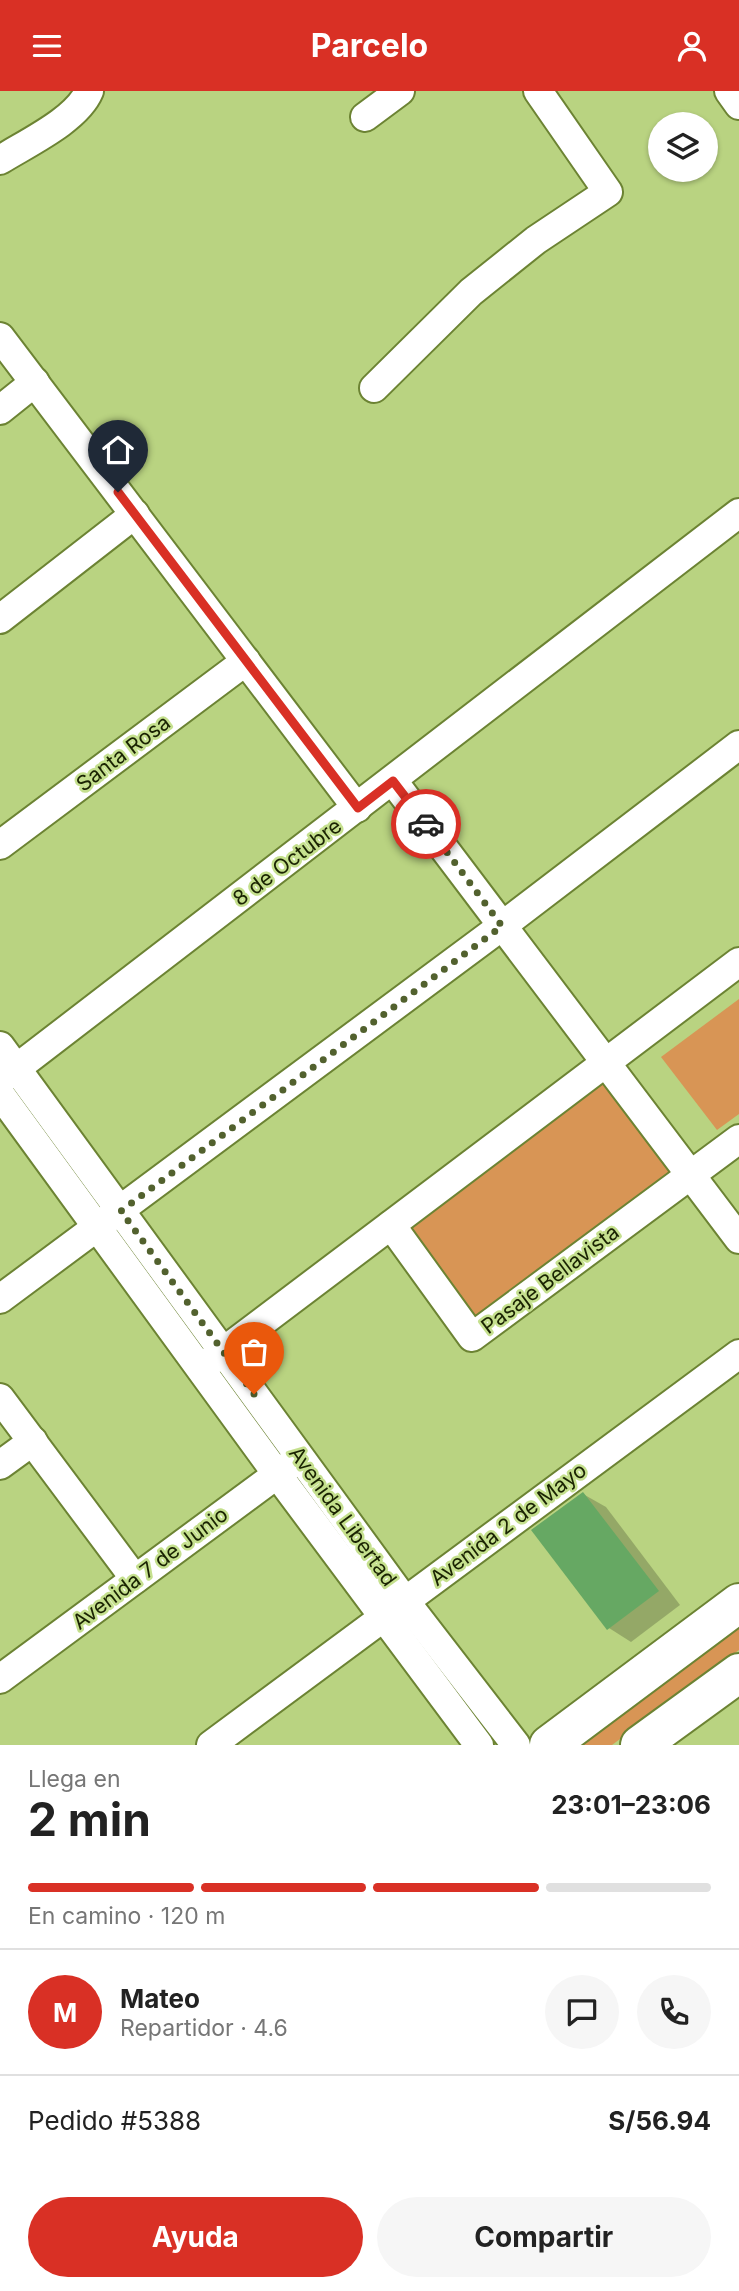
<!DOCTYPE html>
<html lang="es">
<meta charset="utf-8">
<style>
body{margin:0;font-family:Inter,sans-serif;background:#f6f6f6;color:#222;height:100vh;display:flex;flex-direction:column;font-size:26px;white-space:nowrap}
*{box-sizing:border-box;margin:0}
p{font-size:23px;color:#767676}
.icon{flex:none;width:38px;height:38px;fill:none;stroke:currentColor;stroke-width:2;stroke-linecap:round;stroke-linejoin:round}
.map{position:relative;height:1654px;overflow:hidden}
.panel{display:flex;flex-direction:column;background:#fff;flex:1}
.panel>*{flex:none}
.tools{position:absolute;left:648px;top:21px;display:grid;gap:14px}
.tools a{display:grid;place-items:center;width:70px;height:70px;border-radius:50%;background:#fff;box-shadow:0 2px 5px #0004;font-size:35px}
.pin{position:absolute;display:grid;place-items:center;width:60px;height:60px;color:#fff;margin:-72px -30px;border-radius:50% 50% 50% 0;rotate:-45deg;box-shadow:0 0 7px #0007}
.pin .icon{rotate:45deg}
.courier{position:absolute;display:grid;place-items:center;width:70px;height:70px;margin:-35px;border:5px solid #d93025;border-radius:50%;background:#fff;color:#222;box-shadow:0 2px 9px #0007}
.overview em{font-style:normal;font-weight:700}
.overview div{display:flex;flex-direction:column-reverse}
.overview{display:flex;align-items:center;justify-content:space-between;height:119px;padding:0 28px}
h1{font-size:46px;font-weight:700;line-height:52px}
.bar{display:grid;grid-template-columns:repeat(4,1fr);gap:10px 7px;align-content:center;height:84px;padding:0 28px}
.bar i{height:9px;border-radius:5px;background:#e0e0e0}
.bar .selected{background:#d93025}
.bar p{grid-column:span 4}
.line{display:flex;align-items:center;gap:18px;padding:0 28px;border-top:2px solid #e0e0e0}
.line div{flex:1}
.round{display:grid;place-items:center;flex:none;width:74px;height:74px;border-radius:37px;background:#f6f6f6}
.cta{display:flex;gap:14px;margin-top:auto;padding:14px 28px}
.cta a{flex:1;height:80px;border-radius:42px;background:#d93025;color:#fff;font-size:28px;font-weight:700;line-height:80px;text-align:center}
.cta a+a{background:#f6f6f6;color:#222}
header{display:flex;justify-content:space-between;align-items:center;height:91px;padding:0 28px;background:#d93025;color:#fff;font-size:32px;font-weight:700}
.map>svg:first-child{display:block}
</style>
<header><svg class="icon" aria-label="menu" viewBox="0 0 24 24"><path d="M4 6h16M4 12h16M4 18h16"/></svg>Parcelo<svg class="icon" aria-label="person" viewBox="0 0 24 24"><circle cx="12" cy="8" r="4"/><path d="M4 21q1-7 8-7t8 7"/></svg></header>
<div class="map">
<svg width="739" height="1654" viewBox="0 0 739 1654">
<rect width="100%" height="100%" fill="#b9d381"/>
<g fill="#d89555">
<polygon points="739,908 739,1023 717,1039 661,966"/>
<polygon points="609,984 678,1074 470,1232 407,1140"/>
<polygon points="739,1537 739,1559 612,1654 582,1654"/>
</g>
<polygon fill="#0003" points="583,1403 606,1416 680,1514 631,1551 609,1537"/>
<polygon fill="#66a863" points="583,1401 659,1500 607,1539 531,1439"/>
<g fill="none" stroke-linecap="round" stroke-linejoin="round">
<defs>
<g id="minor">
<polyline points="729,0 739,14"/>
<polyline points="365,26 400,0"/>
<path d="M0 69C27 52 77 29 89 0"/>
<polyline points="0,246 357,717"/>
<polyline points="374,297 471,201 536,149 608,101 538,0"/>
<polyline points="0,319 35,291"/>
<polyline points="0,528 135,423"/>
<polyline points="393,690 739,1148"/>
<polyline points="0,754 246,570"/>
<polyline points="0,955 405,1510 516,1654"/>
<polyline points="0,990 739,422"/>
<polyline points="0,1003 277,1383 479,1654"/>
<polyline points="391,1134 472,1246 739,1048"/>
<polyline points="0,1208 502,835 739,654"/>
<polyline points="208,1272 739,871"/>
<polyline points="0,1307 135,1488"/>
<polyline points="0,1374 33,1350"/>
<polyline points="0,1588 291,1373"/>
<polyline points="211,1654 739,1263"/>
</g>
<g id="secondary">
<polyline points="549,1654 739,1512"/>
<polyline points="640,1654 739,1582"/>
</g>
</defs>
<use href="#minor" stroke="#6c8333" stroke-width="32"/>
<use href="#secondary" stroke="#6c8333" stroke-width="42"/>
<use href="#minor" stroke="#fff" stroke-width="28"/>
<use href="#secondary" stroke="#fff" stroke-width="38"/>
</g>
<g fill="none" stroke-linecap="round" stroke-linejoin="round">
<polyline stroke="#52612e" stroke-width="7" stroke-dasharray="0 12.6" points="254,1303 121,1120 502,835 426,733"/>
<polyline stroke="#d93025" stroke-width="9" points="118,401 358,717 393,690 426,733"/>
</g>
<g text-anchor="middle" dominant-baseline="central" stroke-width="5" stroke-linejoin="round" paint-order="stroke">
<g font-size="21" fill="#1a2302" stroke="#c5e08e">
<text transform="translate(123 662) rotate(-37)">Santa Rosa</text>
<text transform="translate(287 771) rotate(-37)">8 de Octubre</text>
<text transform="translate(550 1188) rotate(-37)">Pasaje Bellavista</text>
<text transform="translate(343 1425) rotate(54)">Avenida Libertad</text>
<text transform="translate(508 1433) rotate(-37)">Avenida 2 de Mayo</text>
<text transform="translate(150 1477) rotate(-37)">Avenida 7 de Junio</text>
</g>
</g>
</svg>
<div class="tools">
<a><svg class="icon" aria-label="layers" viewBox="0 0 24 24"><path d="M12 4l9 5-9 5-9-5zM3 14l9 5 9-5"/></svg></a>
</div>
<div class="pin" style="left:254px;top:1303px;background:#ea580c"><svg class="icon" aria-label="bag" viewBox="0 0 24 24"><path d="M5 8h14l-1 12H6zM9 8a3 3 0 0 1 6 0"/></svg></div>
<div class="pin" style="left:118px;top:401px;background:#1f2937"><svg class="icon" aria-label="home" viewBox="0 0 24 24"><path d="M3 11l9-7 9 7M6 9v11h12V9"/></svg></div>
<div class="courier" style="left:426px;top:733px"><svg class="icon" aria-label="car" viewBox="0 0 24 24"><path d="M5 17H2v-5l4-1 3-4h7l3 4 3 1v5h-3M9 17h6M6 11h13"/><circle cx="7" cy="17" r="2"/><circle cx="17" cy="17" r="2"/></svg></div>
</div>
<section class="panel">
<div class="overview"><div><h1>2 min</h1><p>Llega en</p></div><em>23:01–23:06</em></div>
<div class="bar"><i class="selected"></i><i class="selected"></i><i class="selected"></i><i></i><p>En camino · 120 m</p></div>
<div class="line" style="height:126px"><b class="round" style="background:#d93025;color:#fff">M</b><div><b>Mateo</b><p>Repartidor · 4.6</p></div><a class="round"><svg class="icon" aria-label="chat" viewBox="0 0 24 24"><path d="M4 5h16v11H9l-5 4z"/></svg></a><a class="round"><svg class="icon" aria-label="phone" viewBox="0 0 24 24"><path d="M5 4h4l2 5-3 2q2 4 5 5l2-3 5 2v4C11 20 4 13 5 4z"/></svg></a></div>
<div class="line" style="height:91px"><div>Pedido #5388</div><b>S/56.94</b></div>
<div class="cta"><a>Ayuda</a><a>Compartir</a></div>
</section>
